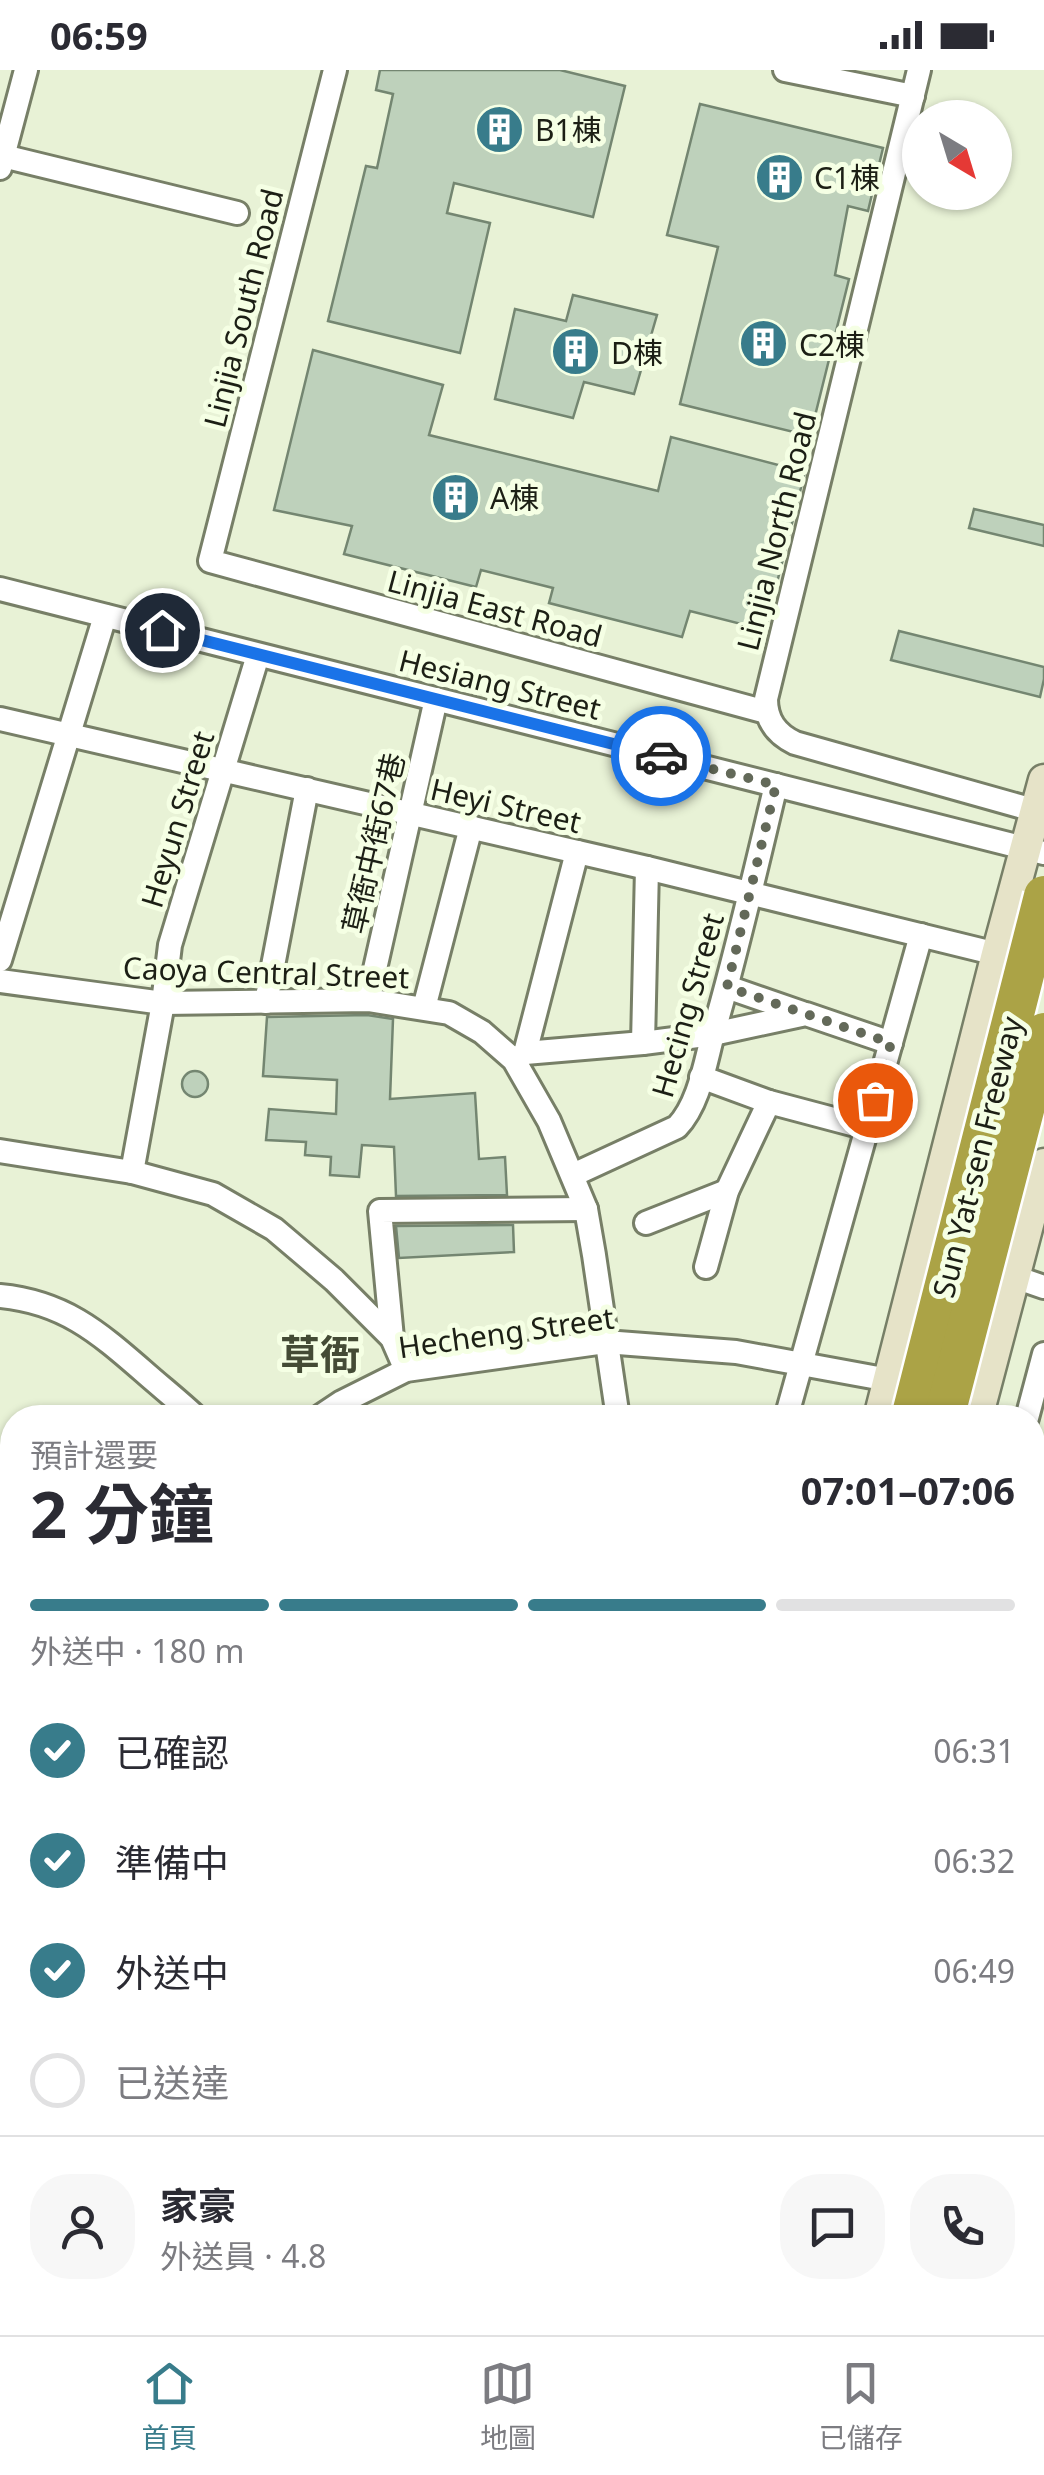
<!DOCTYPE html>
<html lang="zh-TW">
<meta charset="utf-8">
<style>
body{margin:0;font-family:"Noto Sans","Noto Sans TC",sans-serif;background:#f7f7f7;color:#2b2b33;height:100vh;display:flex;flex-direction:column;font-size:38px;white-space:nowrap}
*{box-sizing:border-box;margin:0}
p{font-size:32px;color:#7c7c81}
.icon{flex:none;width:55px;height:55px;fill:none;stroke:currentColor;stroke-width:2;stroke-linecap:round;stroke-linejoin:round}
.map{position:relative;flex:1;overflow:hidden}
.drawer{position:absolute;left:0px;top:1335px;width:1045px;height:930px;display:flex;flex-direction:column;background:#fff;border-radius:40px 40px 0 0;box-shadow:0 2px 8px #0004}
.drawer>*{flex:none}
.needle{width:65px;rotate:142deg}
.tools{position:absolute;left:902px;top:30px;display:grid;gap:20px}
.tools a{display:grid;place-items:center;width:110px;height:110px;border-radius:50%;background:#fff;box-shadow:0 2px 8px #0004;font-size:50px}
.pin{position:absolute;display:grid;place-items:center;width:85px;height:85px;color:#fff;margin:-42px;border:5px solid #fff;border-radius:50%;box-shadow:0 2px 10px #0007}
.courier{position:absolute;display:grid;place-items:center;width:100px;height:100px;margin:-50px;border:8px solid #1a73e8;border-radius:50%;background:#fff;color:#222;box-shadow:0 2px 12px #0007}
.summary em{font-style:normal;font-weight:700}
.summary div{display:flex;flex-direction:column-reverse}
.summary{display:flex;align-items:center;justify-content:space-between;height:170px;padding:0 30px}
h1{font-size:65px;font-weight:700;line-height:75px}
.bar{display:grid;grid-template-columns:repeat(4,1fr);gap:15px 10px;align-content:center;height:120px;padding:0 30px}
.bar i{height:12px;border-radius:8px;background:#e1e1e2}
.bar .selected{background:#387c8b}
.bar p{grid-column:span 4}
.line{display:flex;align-items:center;gap:25px;padding:0 30px;border-top:2px solid #e1e1e2}
.line div{flex:1}
.round{display:grid;place-items:center;flex:none;width:105px;height:105px;border-radius:40px;background:#f7f7f7}
ol{padding:0 30px;list-style:none}
li{display:flex;align-items:center;gap:30px;height:110px}
li p{margin-inline-start:auto}
li .icon{padding:10px;border-radius:50%;background:#387c8b;color:#fff;stroke-width:4}
li:last-child{color:#7c7c81}
li i{width:55px;height:55px;border:5px solid #e1e1e2;border-radius:50%}
.status{display:flex;justify-content:space-between;align-items:center;height:70px;padding:0 50px;background:#fff;direction:ltr}
.status svg{height:28px;fill:currentColor}
.dock{display:flex;justify-content:space-around;align-items:center;height:140px;border-top:2px solid #e1e1e2;background:#fff;font-size:28px;color:#7c7c81}
.dock a{display:grid;justify-items:center;gap:5px}
.dock .selected{color:#387c8b}
.map>svg:first-child{display:block}
</style>
<div class="status"><b>06:59</b><svg viewBox="0 0 49 12"><path d="M0 12V9h3v3zM5 12V6h3v6zM10 12V3h3v9zM15 12V0h3v12zM26 1h20v11H26zM47 4h2v5h-2z"/></svg></div>
<div class="map">
<svg width="1044" height="2265" viewBox="0 0 1044 2265">
<defs>
<pattern id="grass-tufts" width="24" height="20" patternUnits="userSpaceOnUse" patternTransform="scale(2.5)"><rect width="24" height="20" fill="#e9d5aa"/><path d="M3 7l-1-3M5 7V3M7 7l1-3M15 17l-1-3M17 17v-4M19 17l1-3" fill="none" stroke="#c7b691"/></pattern>
</defs>
<rect width="100%" height="100%" fill="#e8f2d6"/>
<polygon fill="url(#grass-tufts)" points="0,1703 12,1704 12,2069 0,2067"/>
<polygon fill="#e9d5aa" points="1044,1990 1044,2072 1033,2102 1033,2018"/>
<g fill="#bed1bb" stroke="#748671" stroke-width="2.5">
<polygon points="380,0 560,0 625,16 593,147 454,113 447,143 490,153 460,283 328,251 366,96 377,98 393,24 376,20"/>
<polygon points="700,34 883,78 868,141 848,136 835,205 849,209 810,366 680,334 718,177 667,165"/>
<polygon points="573,225 657,245 634,324 584,312 573,348 495,329 515,239 566,251"/>
<polygon points="313,280 443,315 429,365 658,421 671,367 805,402 765,560 690,541 682,567 549,533 553,518 481,500 476,517 344,484 352,456 274,440"/>
<polygon points="974,439 1044,455 1044,476 969,458"/>
<polygon points="899,561 1044,597 1044,609 1040,627 891,590"/>
<polygon points="367,945 393,949 390,1029 475,1023 479,1089 505,1087 507,1125 396,1126 394,1077 362,1075 359,1107 330,1105 331,1087 305,1085 306,1072 266,1070 269,1039 336,1044 337,1010 263,1006 267,947"/>
<circle cx="195" cy="1014" r="13"/>
<polygon points="513,1155 514,1182 399,1188 396,1156"/>
</g>
<g fill="none" stroke-linecap="round" stroke-linejoin="round">
<defs>
<g id="street">
<polyline points="335,0 210,491 766,642"/>
<polyline points="785,0 913,26"/>
<path d="M919 0 766 629C766 650 776 664 795 673L1044 743"/>
<polyline points="3,86 237,143"/>
<polyline points="0,98 26,0"/>
<polyline points="0,519 1044,783"/>
<polyline points="0,649 647,798 997,884"/>
<polyline points="0,890 105,546"/>
<polyline points="0,911 163,933 368,930 449,943 482,962 514,990 549,1051 586,1139 594,1185 618,1348"/>
<polyline points="727,917 802,943"/>
<polyline points="368,930 436,629"/>
<polyline points="266,932 307,719"/>
<polyline points="424,938 471,757"/>
<polyline points="643,973 647,798"/>
<polyline points="525,983 643,973 713,964 806,944 891,973"/>
<polyline points="517,988 525,983 577,782"/>
<polyline points="701,1007 769,1032"/>
<polyline points="0,1081 132,1102 213,1124 274,1159 334,1210 392,1268 406,1300"/>
<polyline points="132,1102 163,933 170,875 258,585"/>
<path d="M573 1105 677 1057C699 1034 705 994 713 964 737 882 756 798 776 715"/>
<polyline points="646,1153 727,1121"/>
<polyline points="706,1197 727,1121 769,1032 867,1058"/>
<polyline points="1000,1202 1044,1217"/>
<path d="M0 1226C63 1232 97 1261 143 1301 161 1317 179 1331 197 1348"/>
<polyline points="392,1268 380,1141 586,1139"/>
<polyline points="318,1348 342,1332 406,1300 605,1272 736,1282 889,1310"/>
<polyline points="786,1348 921,865"/>
<polyline points="1027,1348 1044,1284"/>
<polyline points="0,1408 12,1414"/>
<polyline points="0,1556 12,1552"/>
<polyline points="1032,1616 1044,1573"/>
<polyline points="0,1640 12,1632"/>
<polyline points="1032,1690 1044,1693"/>
<polyline points="0,1693 12,1694"/>
<polyline points="0,2084 12,2088"/>
<polyline points="28,2252 81,2265"/>
<polyline points="611,2252 640,2260"/>
<polyline points="766,2252 783,2265"/>
<polyline points="5,2265 12,2235"/>
<polyline points="309,2265 312,2252"/>
<polyline points="532,2265 535,2252"/>
</g>
<g id="secondary">
<polyline points="879,1348 997,884 1044,710"/>
<polyline points="977,1348 1044,1094"/>
<polyline points="639,2265 642,2252"/>
</g>
<g id="highway">
<polyline points="725,2260 725,2265"/>
<polyline points="678,2265 681,2252"/>
</g>
</defs>
<use href="#street" stroke="#777f67" stroke-width="28"/>
<use href="#secondary" stroke="#777f67" stroke-width="35"/>
<use href="#highway" stroke="#fff" stroke-width="45"/>
<use href="#street" stroke="#fff" stroke-width="22"/>
<use href="#secondary" stroke="#e6e3c8" stroke-width="30"/>
<use href="#highway" stroke="#aba346" stroke-width="40"/>
<defs>
<g id="highway-bridge">
<polyline points="911,1348 1044,826"/>
<polyline points="944,1348 1044,963"/>
</g>
</defs>
<use href="#highway-bridge" stroke="#fff" stroke-width="45" stroke-linecap="butt"/>
<use href="#highway-bridge" stroke="#aba346" stroke-width="40"/>
</g>
<g fill="none" stroke-linecap="round" stroke-linejoin="round">
<polyline stroke="#636959" stroke-width="10" stroke-dasharray="0 18" points="661,686 776,715 727,917 891,973 875,1030"/>
<polyline stroke="#1a73e8" stroke-width="12" points="162,560 661,686"/>
</g>
<defs>
<symbol id="building-disc" viewBox="-11 -11 22 22"><circle r="9.5" fill="#387c8b" stroke="#f5ffe4"/><path d="M-4-6H4V6H1V3H-1V6H-4ZM-2.5-4.3h1.7v1.8h-1.7ZM.8-4.3h1.7v1.8H.8ZM-2.5-1h1.7V.8h-1.7ZM.8-1h1.7V.8H.8Z" fill="#fff"/></symbol>
</defs>
<g fill-rule="evenodd">
<use href="#building-disc" x="472" y="32" width="55" height="55"/>
<use href="#building-disc" x="752" y="80" width="55" height="55"/>
<use href="#building-disc" x="736" y="246" width="55" height="55"/>
<use href="#building-disc" x="548" y="254" width="55" height="55"/>
<use href="#building-disc" x="428" y="400" width="55" height="55"/>
</g>
<g text-anchor="middle" dominant-baseline="central" stroke-width="10" stroke-linejoin="round" paint-order="stroke">
<g font-size="30" fill="#1c1f15" stroke="#f5ffe4" text-anchor="start">
<text x="535" y="59">B1棟</text>
<text x="814" y="107">C1棟</text>
<text x="799" y="274">C2棟</text>
<text x="611" y="282">D棟</text>
<text x="490" y="427">A棟</text>
</g>
<g font-size="30" fill="#1c1f15" stroke="#f5ffe4">
<text transform="translate(243 238) rotate(-76)">Linjia South Road</text>
<text transform="translate(776 461) rotate(-76)">Linjia North Road</text>
<text transform="translate(495 538) rotate(15)">Linjia East Road</text>
<text transform="translate(500 614) rotate(14)">Hesiang Street</text>
<text transform="translate(506 735) rotate(13)">Heyi Street</text>
<text transform="translate(177 749) rotate(-73)">Heyun Street</text>
<text transform="translate(373 773) rotate(-77)">草衙中街67巷</text>
<text transform="translate(266 902) rotate(2)">Caoya Central Street</text>
<text transform="translate(687 935) rotate(-74)">Hecing Street</text>
<text transform="translate(977 1087) rotate(-76)">Sun Yat-sen Freeway</text>
<text transform="translate(506 1262) rotate(-8)">Hecheng Street</text>
</g>
<g font-size="40" font-weight="bold" fill="#444b35" stroke="#f5ffe4">
<text x="320" y="1283">草衙</text>
</g>
</g>
</svg>
<div class="tools">
<a><svg class="needle" viewBox="-14 -14 28 28"><path d="M0-13l5 13h-10z" fill="#e53935"/><path d="M0 13l5-13h-10z" fill="#7c7c81"/></svg></a>
</div>
<div class="pin" style="left:875px;top:1030px;background:#ea580c"><svg class="icon" aria-label="bag" viewBox="0 0 24 24"><path d="M5 8h14l-1 12H6zM9 8a3 3 0 0 1 6 0"/></svg></div>
<div class="pin" style="left:162px;top:560px;background:#1f2937"><svg class="icon" aria-label="home" viewBox="0 0 24 24"><path d="M3 11l9-7 9 7M6 9v11h12V9"/></svg></div>
<div class="courier" style="left:661px;top:686px"><svg class="icon" aria-label="car" viewBox="0 0 24 24"><path d="M5 17H2v-5l4-1 3-4h7l3 4 3 1v5h-3M9 17h6M6 11h13"/><circle cx="7" cy="17" r="2"/><circle cx="17" cy="17" r="2"/></svg></div>
<section class="drawer">
<div class="summary"><div><h1>2 分鐘</h1><p>預計還要</p></div><em>07:01–07:06</em></div>
<div class="bar"><i class="selected"></i><i class="selected"></i><i class="selected"></i><i></i><p>外送中 · 180 m</p></div>
<ol>
<li><svg class="icon" aria-label="check" viewBox="0 0 24 24"><path d="M5 12l5 5 9-10"/></svg>已確認<p>06:31</p></li>
<li><svg class="icon" aria-label="check" viewBox="0 0 24 24"><path d="M5 12l5 5 9-10"/></svg>準備中<p>06:32</p></li>
<li><svg class="icon" aria-label="check" viewBox="0 0 24 24"><path d="M5 12l5 5 9-10"/></svg>外送中<p>06:49</p></li>
<li><i></i>已送達</li>
</ol>
<div class="line" style="height:180px"><a class="round"><svg class="icon" aria-label="person" viewBox="0 0 24 24"><circle cx="12" cy="8" r="4"/><path d="M4 21q1-7 8-7t8 7"/></svg></a><div><b>家豪</b><p>外送員 · 4.8</p></div><a class="round"><svg class="icon" aria-label="chat" viewBox="0 0 24 24"><path d="M4 5h16v11H9l-5 4z"/></svg></a><a class="round"><svg class="icon" aria-label="phone" viewBox="0 0 24 24"><path d="M5 4h4l2 5-3 2q2 4 5 5l2-3 5 2v4C11 20 4 13 5 4z"/></svg></a></div>
</section>
</div>
<nav class="dock">
<a class="selected"><svg class="icon" aria-label="home" viewBox="0 0 24 24"><path d="M3 11l9-7 9 7M6 9v11h12V9"/></svg>首頁</a>
<a><svg class="icon" aria-label="map" viewBox="0 0 24 24"><path d="M3 6l6-2 6 2 6-2v14l-6 2-6-2-6 2zM9 4v14M15 6v14"/></svg>地圖</a>
<a><svg class="icon" aria-label="saved" viewBox="0 0 24 24"><path d="M7 4h10v16l-5-4-5 4z"/></svg>已儲存</a>
</nav>
